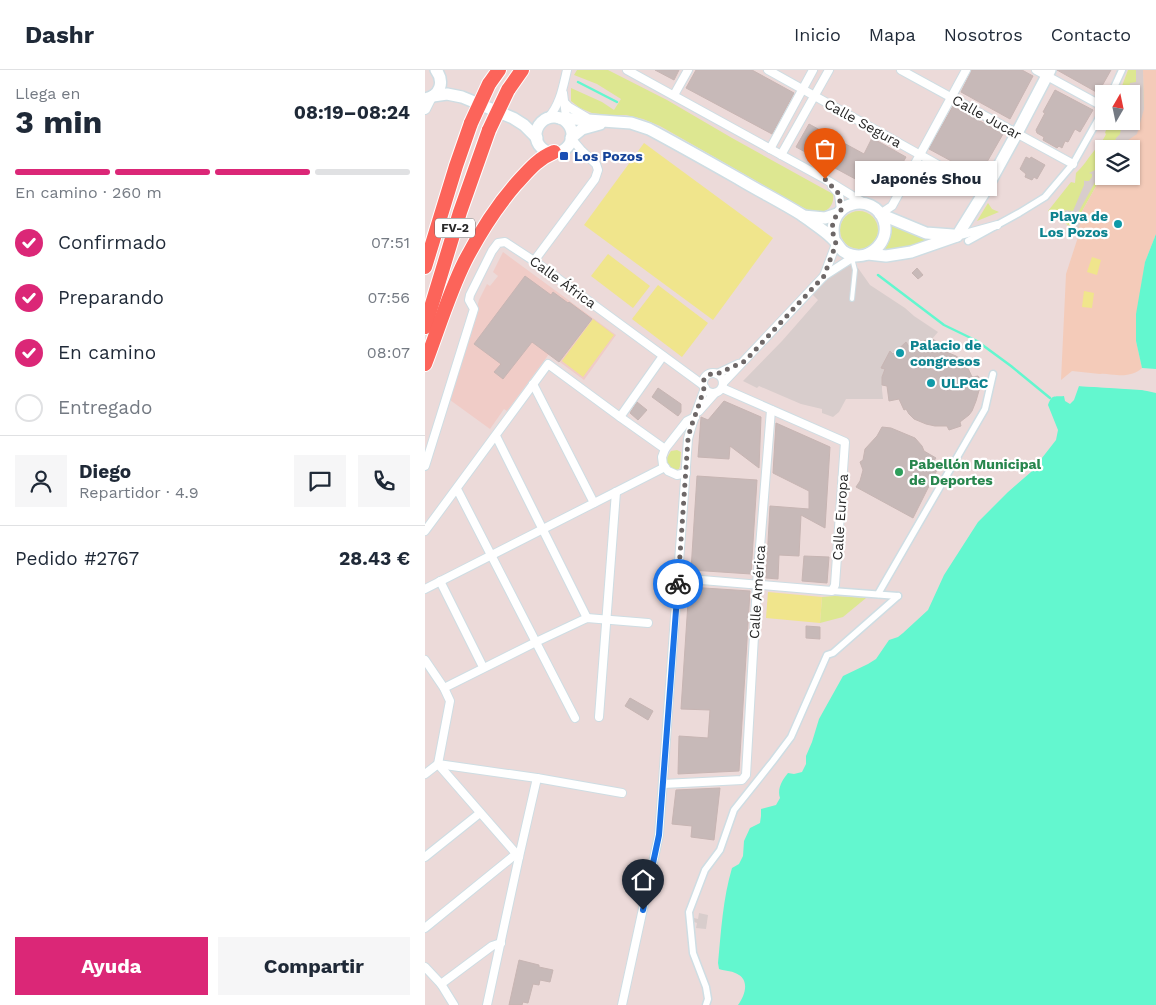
<!DOCTYPE html>
<html lang="es">
<meta charset="utf-8">
<style>
body{margin:0;font-family:"Work Sans",sans-serif;background:#f6f6f7;color:#1f2937;height:100vh;display:flex;flex-direction:column;font-size:19px;white-space:nowrap}
*{box-sizing:border-box;margin:0}
p{font-size:16px;color:#747a83}
.icon{flex:none;width:28px;height:28px;fill:none;stroke:currentColor;stroke-width:2;stroke-linecap:round;stroke-linejoin:round}
.map{position:relative;flex:1;overflow:hidden}
.sheet{display:flex;flex-direction:column;background:#fff;width:425px}
.sheet>*{flex:none}
.needle{width:32px;rotate:9deg}
.controls{position:absolute;left:670px;top:15px;display:grid;gap:10px}
.controls a{display:grid;place-items:center;width:45px;height:45px;border-radius:0px;background:#fff;box-shadow:0 1px 4px #0004;font-size:25px}
.pin{position:absolute;display:grid;place-items:center;width:42px;height:42px;color:#fff;margin:-51px -21px;border-radius:50% 50% 50% 0;rotate:-45deg;box-shadow:0 0 5px #0007}
.pin .icon{rotate:45deg}
.courier{position:absolute;display:grid;place-items:center;width:50px;height:50px;margin:-25px;border:4px solid #1a73e8;border-radius:50%;background:#fff;color:#222;box-shadow:0 1px 6px #0007}
.bubble{position:absolute;height:35px;border-radius:0px;background:#fff;box-shadow:0 1px 4px #0004;font-size:16px;font-weight:700;line-height:35px;text-align:center}
.summary em{font-style:normal;font-weight:700}
.summary div{display:flex;flex-direction:column-reverse}
.summary{display:flex;align-items:center;justify-content:space-between;height:85px;padding:0 15px}
h1{font-size:32px;font-weight:700;line-height:38px}
.bar{display:grid;grid-template-columns:repeat(4,1fr);gap:8px 5px;align-content:center;height:60px;padding:0 15px}
.bar i{height:6px;border-radius:4px;background:#e0e1e3}
.bar .on{background:#db2777}
.bar p{grid-column:span 4}
.line{display:flex;align-items:center;gap:12px;padding:0 15px;border-top:1px solid #e0e1e3}
.line div{flex:1}
.round{display:grid;place-items:center;flex:none;width:52px;height:52px;border-radius:0px;background:#f6f6f7}
ol{padding:0 15px;list-style:none}
li{display:flex;align-items:center;gap:15px;height:55px}
li p{margin-inline-start:auto}
li .icon{padding:5px;border-radius:50%;background:#db2777;color:#fff;stroke-width:4}
li:last-child{color:#747a83}
li i{width:28px;height:28px;border:2px solid #e0e1e3;border-radius:50%}
.primary-button{display:flex;gap:10px;margin-top:auto;padding:10px 15px}
.primary-button a{flex:1;height:58px;border-radius:0px;background:#db2777;color:#fff;font-size:20px;font-weight:700;line-height:58px;text-align:center}
.primary-button a+a{background:#f6f6f7;color:#1f2937}
header{display:flex;align-items:center;gap:30px;box-sizing:border-box;height:70px;padding:0 25px;background:#fff;border-bottom:1px solid #e0e1e3}
header strong{font-size:24px}
nav{display:flex;gap:28px;margin-inline-start:auto;font-size:18px}
main{display:flex;flex:1;min-height:0}
.map>svg:first-child{display:block}
</style>
<header>
<strong>Dashr</strong>
<nav><a>Inicio</a><a>Mapa</a><a>Nosotros</a><a>Contacto</a></nav>
</header>
<main>
<section class="sheet">
<div class="summary"><div><h1>3 min</h1><p>Llega en</p></div><em>08:19–08:24</em></div>
<div class="bar"><i class="on"></i><i class="on"></i><i class="on"></i><i></i><p>En camino · 260 m</p></div>
<ol>
<li><svg class="icon" aria-label="check" viewBox="0 0 24 24"><path d="M5 12l5 5 9-10"/></svg>Confirmado<p>07:51</p></li>
<li><svg class="icon" aria-label="check" viewBox="0 0 24 24"><path d="M5 12l5 5 9-10"/></svg>Preparando<p>07:56</p></li>
<li><svg class="icon" aria-label="check" viewBox="0 0 24 24"><path d="M5 12l5 5 9-10"/></svg>En camino<p>08:07</p></li>
<li><i></i>Entregado</li>
</ol>
<div class="line" style="height:90px"><a class="round"><svg class="icon" aria-label="person" viewBox="0 0 24 24"><circle cx="12" cy="8" r="4"/><path d="M4 21q1-7 8-7t8 7"/></svg></a><div><b>Diego</b><p>Repartidor · 4.9</p></div><a class="round"><svg class="icon" aria-label="chat" viewBox="0 0 24 24"><path d="M4 5h16v11H9l-5 4z"/></svg></a><a class="round"><svg class="icon" aria-label="phone" viewBox="0 0 24 24"><path d="M5 4h4l2 5-3 2q2 4 5 5l2-3 5 2v4C11 20 4 13 5 4z"/></svg></a></div>
<div class="line" style="height:65px"><div>Pedido #2767</div><b>28.43 €</b></div>
<div class="primary-button"><a>Ayuda</a><a>Compartir</a></div>
</section>
<div class="map">
<svg width="731" height="935" viewBox="0 0 731 935">
<rect width="100%" height="100%" fill="#ecdad9"/>
<polygon fill="#f0ccc7" points="78,182 191,265 159,310 124,284 82,341 79,339 65,359 25,330 54,230 62,214 65,216 73,206 68,202"/>
<g fill="#dde791">
<path d="M152 0H183L242 30 307 68 408 124C410 137 400 145 388 141 384 141 380 138 377 137L235 56 218 49 201 45H183L167 43 155 38 146 31V18L177 32 189 40 196 29 172 14 149 5Z"/>
<path d="M703 0H718L719 39 691 79H679V102L655 145 658 146 652 162 627 143 623 141 646 112 650 113 651 103C658 97 663 88 669 81 674 75 678 71 681 64L680 63 684 51H706V24H694Z"/>
<polygon points="563,133 567,139 574,142 552,151"/>
<circle cx="434" cy="160" r="19"/>
<path d="M465 152 505 171C489 174 474 180 458 182 465 172 467 163 465 152Z"/>
<path d="M252 380 256 382 255 396 254 399 251 400C240 395 240 390 246 381Z"/>
<polygon points="410,526 441,528 418,547 395,553 397,527"/>
</g>
<path fill="#f4cbb9" d="M718 0H731V164L720 192 711 271 717 298C711 304 701 306 692 305 686 305 681 303 675 304L647 301 636 310 641 204 654 164 652 162 657 146 655 145 679 102V106H706V79H691L693 76 696 75 719 39Z"/>
<g fill="#f0e58c">
<polygon points="219,73 348,168 288,250 159,155"/>
<polygon points="183,184 225,216 208,238 166,206"/>
<polygon points="667,187 676,190 672,205 662,202"/>
<polygon points="233,215 283,253 257,287 207,249"/>
<polygon points="659,221 669,223 667,238 657,237"/>
<polygon points="168,249 189,265 158,307 137,291"/>
<polygon points="343,522 397,527 395,553 341,548"/>
</g>
<g fill="#d8cdcc">
<polygon points="711,0 718,0 719,39 712,64 696,75 693,76 689,74 691,68 695,64 697,54 700,51 706,51 706,24 703,24 705,13 711,12"/>
<polygon points="679,92 679,96 653,143 658,146 652,162 640,143 640,140 648,141 659,115 659,110 660,111 664,111 667,107 667,104 664,103 674,98"/>
<polygon points="425,195 433,198 445,215 480,238 489,246 513,262 507,269 493,272 485,278 481,272 468,283 465,281 456,298 460,299 457,307 457,320 458,329 421,329 414,342 408,347 397,343 397,339 376,334 334,316 332,318 318,311 357,271 393,230 387,224 396,213 408,203"/>
<polygon points="274,843 283,845 281,859 271,858 272,853 269,852 269,848 273,849"/>
</g>
<g fill="#63f7cf">
<polygon points="731,164 731,299 717,298 711,271 711,244 720,192"/>
<path d="M654 316 731 321V935H313C319 927 325 912 314 905 309 901 300 901 294 899L293 893C296 861 298 828 307 798L314 794 318 786 319 771 325 758 335 753 336 746V739L351 735 355 728C352 719 357 710 363 703L369 704 377 702 381 694V686L387 672 394 649 418 606 443 594 451 589 464 570 473 567 478 563 503 540 519 505 553 452 583 422 606 402 631 370 633 360 623 335C627 324 629 327 639 326L640 331 645 334 649 330Z"/>
</g>
<polygon fill="#ecdad9" points="655,313 731,318 731,323 713,319 652,316"/>
<g fill="none" stroke-linecap="round" stroke-linejoin="round">
<g stroke="#63f7cf" stroke-width="2.5">
<polyline points="153,12 192,32"/>
<polyline points="453,205 519,255 552,271 586,296 625,328"/>
</g>
</g>
<g fill="#c7b9b8" stroke="#c7b5b3">
<polygon points="230,0 254,0 249,10"/>
<polygon points="271,0 327,0 369,23 347,64 261,18"/>
<polygon points="547,0 597,0 608,6 585,49 536,22"/>
<polygon points="632,0 686,0 673,23"/>
<polygon points="630,20 668,40 655,62 650,59 643,72 640,71 637,78 634,76 632,78 618,70 619,67 612,63 611,60 620,43 618,42"/>
<polygon points="528,36 578,64 554,106 504,79"/>
<polygon points="384,54 439,84 447,68 481,87 460,125 371,77"/>
<polygon points="601,87 605,89 606,87 620,95 612,109 609,107 607,110 600,107 601,104 595,99"/>
<polygon points="492,198 498,205 493,209 487,203"/>
<polygon points="100,206 126,225 128,222 143,233 144,232 167,249 134,292 107,272 78,309 69,302 76,294 49,274"/>
<polygon points="507,269 515,273 514,279 531,286 538,291 542,296 547,307 553,306 555,310 555,317 551,331 547,341 544,345 535,352 536,356 524,360 522,356 510,356 501,354 489,349 484,344 481,339 479,340 474,329 464,331 462,316 457,315 457,307 460,299 456,298 465,281 468,284 481,272 485,278 493,272"/>
<polygon points="233,318 256,334 256,342 253,346 227,327"/>
<polygon points="299,331 336,347 334,398 305,376 304,389 273,387 276,347 283,350"/>
<polygon points="212,332 222,340 213,350 205,343"/>
<polygon points="351,353 405,377 400,458 376,445 374,486 354,485 353,509 341,508 345,436 384,439 384,421 348,403"/>
<polygon points="457,357 466,358 490,368 497,376 499,381 511,388 508,392 514,396 488,448 431,417 435,411 438,400 435,392 438,390 440,379 452,366"/>
<polygon points="272,406 332,410 326,504 266,500"/>
<polygon points="379,486 404,487 402,513 377,511"/>
<polygon points="264,517 325,521 314,701 253,704 254,666 283,668 285,640 256,639"/>
<polygon points="381,556 395,557 395,569 381,568"/>
<polygon points="205,628 228,641 223,650 200,636"/>
<polygon points="295,718 289,770 266,767 267,756 247,754 251,720"/>
<polygon points="94,890 114,895 114,897 128,900 125,912 115,910 114,915 108,914 103,933 98,932 97,935 84,935"/>
</g>
<g fill="none" stroke-linecap="round" stroke-linejoin="round">
<defs>
<polyline id="service" points="427,229 430,200 427,188"/>
<g id="pedestrian">
<polyline points="686,24 697,0"/>
<polyline points="543,171 594,143 620,127 648,94 679,39"/>
<polyline points="407,521 473,526"/>
<polyline points="453,524 560,339 568,304"/>
<polyline points="281,935 283,929 281,917 268,883 264,842 280,800 295,780 309,740 348,691 366,667 402,585 408,583 473,526"/>
</g>
<g id="minor">
<polyline points="202,0 400,109 439,133"/>
<polyline points="343,0 560,121"/>
<polyline points="476,0 648,94"/>
<polyline points="611,0 679,37"/>
<polyline points="138,23 141,46 145,57"/>
<polyline points="249,25 263,0"/>
<polyline points="140,33 144,37 161,47"/>
<path d="M123 48C135 35 138 17 142 0"/>
<polyline points="345,79 388,0"/>
<polyline points="356,85 404,0"/>
<polyline points="407,116 414,124 416,140"/>
<polyline points="455,144 467,136 541,0"/>
<polyline points="532,166 572,155"/>
<polyline points="109,191 170,109 173,100 171,94 157,81 146,68"/>
<polyline points="399,206 411,174"/>
<circle cx="288" cy="313" r="10"/>
<polyline points="292,304 313,294"/>
<polyline points="298,313 399,206 427,188 433,187"/>
<polyline points="108,314 169,433"/>
<polyline points="274,341 290,323"/>
<polyline points="195,347 238,286"/>
<polyline points="71,366 162,548"/>
<polyline points="0,396 49,239 44,230 45,225 67,181 73,173 80,172 109,191 278,315"/>
<polyline points="261,403 252,405 243,401 238,395 237,387 240,379 262,351 270,347"/>
<polyline points="32,419 150,648"/>
<polyline points="0,461 123,294 195,347 240,379"/>
<polyline points="253,508 407,521 410,515 420,372 297,318"/>
<polyline points="15,511 58,597"/>
<polyline points="0,519 240,397"/>
<polyline points="0,590 19,618 25,631 13,694 0,704"/>
<polyline points="19,618 111,572 162,548 223,553"/>
<polyline points="174,647 191,422"/>
<polyline points="13,694 112,708 197,723"/>
<polyline points="13,694 94,787"/>
<polyline points="238,714 317,710 321,705 332,514 346,340"/>
<polyline points="0,787 55,743"/>
<polyline points="0,858 91,784"/>
<polyline points="0,897 16,914 29,935"/>
<polyline points="16,914 67,876 76,873"/>
<polyline points="62,935 94,787 112,708"/>
<path d="M197 935 234 765 263 369C267 352 274 335 280 318"/>
</g>
<polyline id="tertiary" points="0,39 6,27"/>
<g id="secondary">
<polyline points="8,26 22,24 37,27 88,48 99,55 112,68"/>
<path d="M0 29C15 26 20 12 11 0"/>
<circle cx="129" cy="65" r="18"/>
<path d="M134 48 206 53 224 59C254 75 284 92 314 109 334 121 356 132 377 145 386 152 399 160 407 168 415 175 414 182 427 185 446 190 465 171 459 151 449 121 401 130 409 169"/>
<polyline points="146,68 157,59 175,54"/>
<polyline points="455,144 501,163 528,165"/>
<polyline points="378,146 400,148 412,144"/>
<polyline points="532,166 560,121 592,63 625,0"/>
<polyline points="443,184 461,186 486,182 532,166"/>
</g>
<g id="trunk">
<polyline points="64,14 74,0"/>
<polyline points="83,20 97,0"/>
<polyline points="0,197 31,96 46,53"/>
<polyline points="0,257 35,142 64,60"/>
<path d="M0 294C13 260 24 223 40 191 54 164 71 137 91 114 103 101 112 89 129 82"/>
</g>
</defs>
<use href="#service" stroke="#cedde3" stroke-width="6"/>
<use href="#pedestrian" stroke="#cedde3" stroke-width="9"/>
<use href="#minor" stroke="#cedde3" stroke-width="10"/>
<use href="#tertiary" stroke="#cedde3" stroke-width="12"/>
<use href="#secondary" stroke="#cedde3" stroke-width="14"/>
<use href="#trunk" stroke="#fff" stroke-width="16"/>
<use href="#service" stroke="#fff" stroke-width="4"/>
<use href="#pedestrian" stroke="#fff" stroke-width="6"/>
<use href="#minor" stroke="#fff" stroke-width="8"/>
<use href="#tertiary" stroke="#fff" stroke-width="10"/>
<use href="#secondary" stroke="#fff" stroke-width="11"/>
<use href="#trunk" stroke="#fc645a" stroke-width="14"/>
<defs>
<g id="trunk-bridge">
<polyline points="46,53 64,14"/>
<polyline points="64,60 83,20"/>
</g>
</defs>
<use href="#trunk-bridge" stroke="#fff" stroke-width="16" stroke-linecap="butt"/>
<use href="#trunk-bridge" stroke="#fc645a" stroke-width="14"/>
</g>
<g fill="none" stroke-linecap="round" stroke-linejoin="round">
<path stroke="#6d6767" stroke-width="5" stroke-dasharray="0 9" d="M253 514 263 369C266 353 274 338 278 321 280 317 278 314 279 309L283 305 286 304H292L320 291 399 206 411 174 407 160 408 152 412 144 416 140 414 124 400 109"/>
<polyline stroke="#1a73e8" stroke-width="6" points="218,840 234,765 253,514"/>
</g>
<rect fill="#1a4fb4" stroke="#fff" stroke-width="2" x="134" y="81" width="10" height="10" rx="2.5"/>
<g fill="#0f9aa8" stroke="#fff" stroke-width="2">
<circle cx="693" cy="154" r="5"/>
<circle cx="475" cy="283" r="5"/>
<circle cx="506" cy="313" r="5"/>
</g>
<circle fill="#2e9e5b" stroke="#fff" stroke-width="2" cx="474" cy="402" r="5"/>
<g text-anchor="middle" dominant-baseline="central" stroke-width="4.5" stroke-linejoin="round" paint-order="stroke">
<rect fill="#fff" stroke="#696969" stroke-width="1" x="10" y="148.5" width="40" height="19" rx="4"/>
<g font-size="12" font-weight="bold" fill="#292929">
<text x="30" y="158">FV-2</text>
</g>
<g font-size="14" fill="#292929" stroke="#fff">
<text transform="translate(562 47) rotate(29)">Calle Jucar</text>
<text transform="translate(438 53) rotate(29)">Calle Segura</text>
<text transform="translate(138 212) rotate(36)">Calle África</text>
<text transform="translate(415 447) rotate(-86)">Calle Europa</text>
<text transform="translate(332 522) rotate(-86)">Calle América</text>
</g>
<g font-size="14" font-weight="bold" fill="#164399" stroke="#fff" text-anchor="start">
<text x="149" y="86">Los Pozos</text>
</g>
<g font-size="14" font-weight="bold" fill="#0d838f" stroke="#fff" text-anchor="start">
<text x="683" y="146" text-anchor="end">Playa de<tspan x="683" dy="16">Los Pozos</tspan></text>
<text x="485" y="275">Palacio de<tspan x="485" dy="16">congresos</tspan></text>
<text x="516" y="313">ULPGC</text>
</g>
<g font-size="14" font-weight="bold" fill="#27864d" stroke="#fff" text-anchor="start">
<text x="484" y="394">Pabellón Municipal<tspan x="484" dy="16">de Deportes</tspan></text>
</g>
</g>
</svg>
<div class="controls">
<a><svg class="needle" viewBox="-14 -14 28 28"><path d="M0-13l5 13h-10z" fill="#e53935"/><path d="M0 13l5-13h-10z" fill="#747a83"/></svg></a>
<a><svg class="icon" aria-label="layers" viewBox="0 0 24 24"><path d="M12 4l9 5-9 5-9-5zM3 14l9 5 9-5"/></svg></a>
</div>
<div class="pin" style="left:400px;top:109px;background:#ea580c"><svg class="icon" aria-label="bag" viewBox="0 0 24 24"><path d="M5 8h14l-1 12H6zM9 8a3 3 0 0 1 6 0"/></svg></div>
<div class="pin" style="left:218px;top:840px;background:#1f2937"><svg class="icon" aria-label="home" viewBox="0 0 24 24"><path d="M3 11l9-7 9 7M6 9v11h12V9"/></svg></div>
<div class="courier" style="left:253px;top:514px"><svg class="icon" aria-label="bike" viewBox="0 0 24 24"><circle cx="6" cy="16" r="4"/><circle cx="18" cy="16" r="4"/><path d="M6 16l4-8h5l3 8M10 8l3 8H6M13 5h3"/></svg></div>
<div class="bubble" style="left:430px;top:91px;width:142px">Japonés Shou</div>
</div>
</main>
